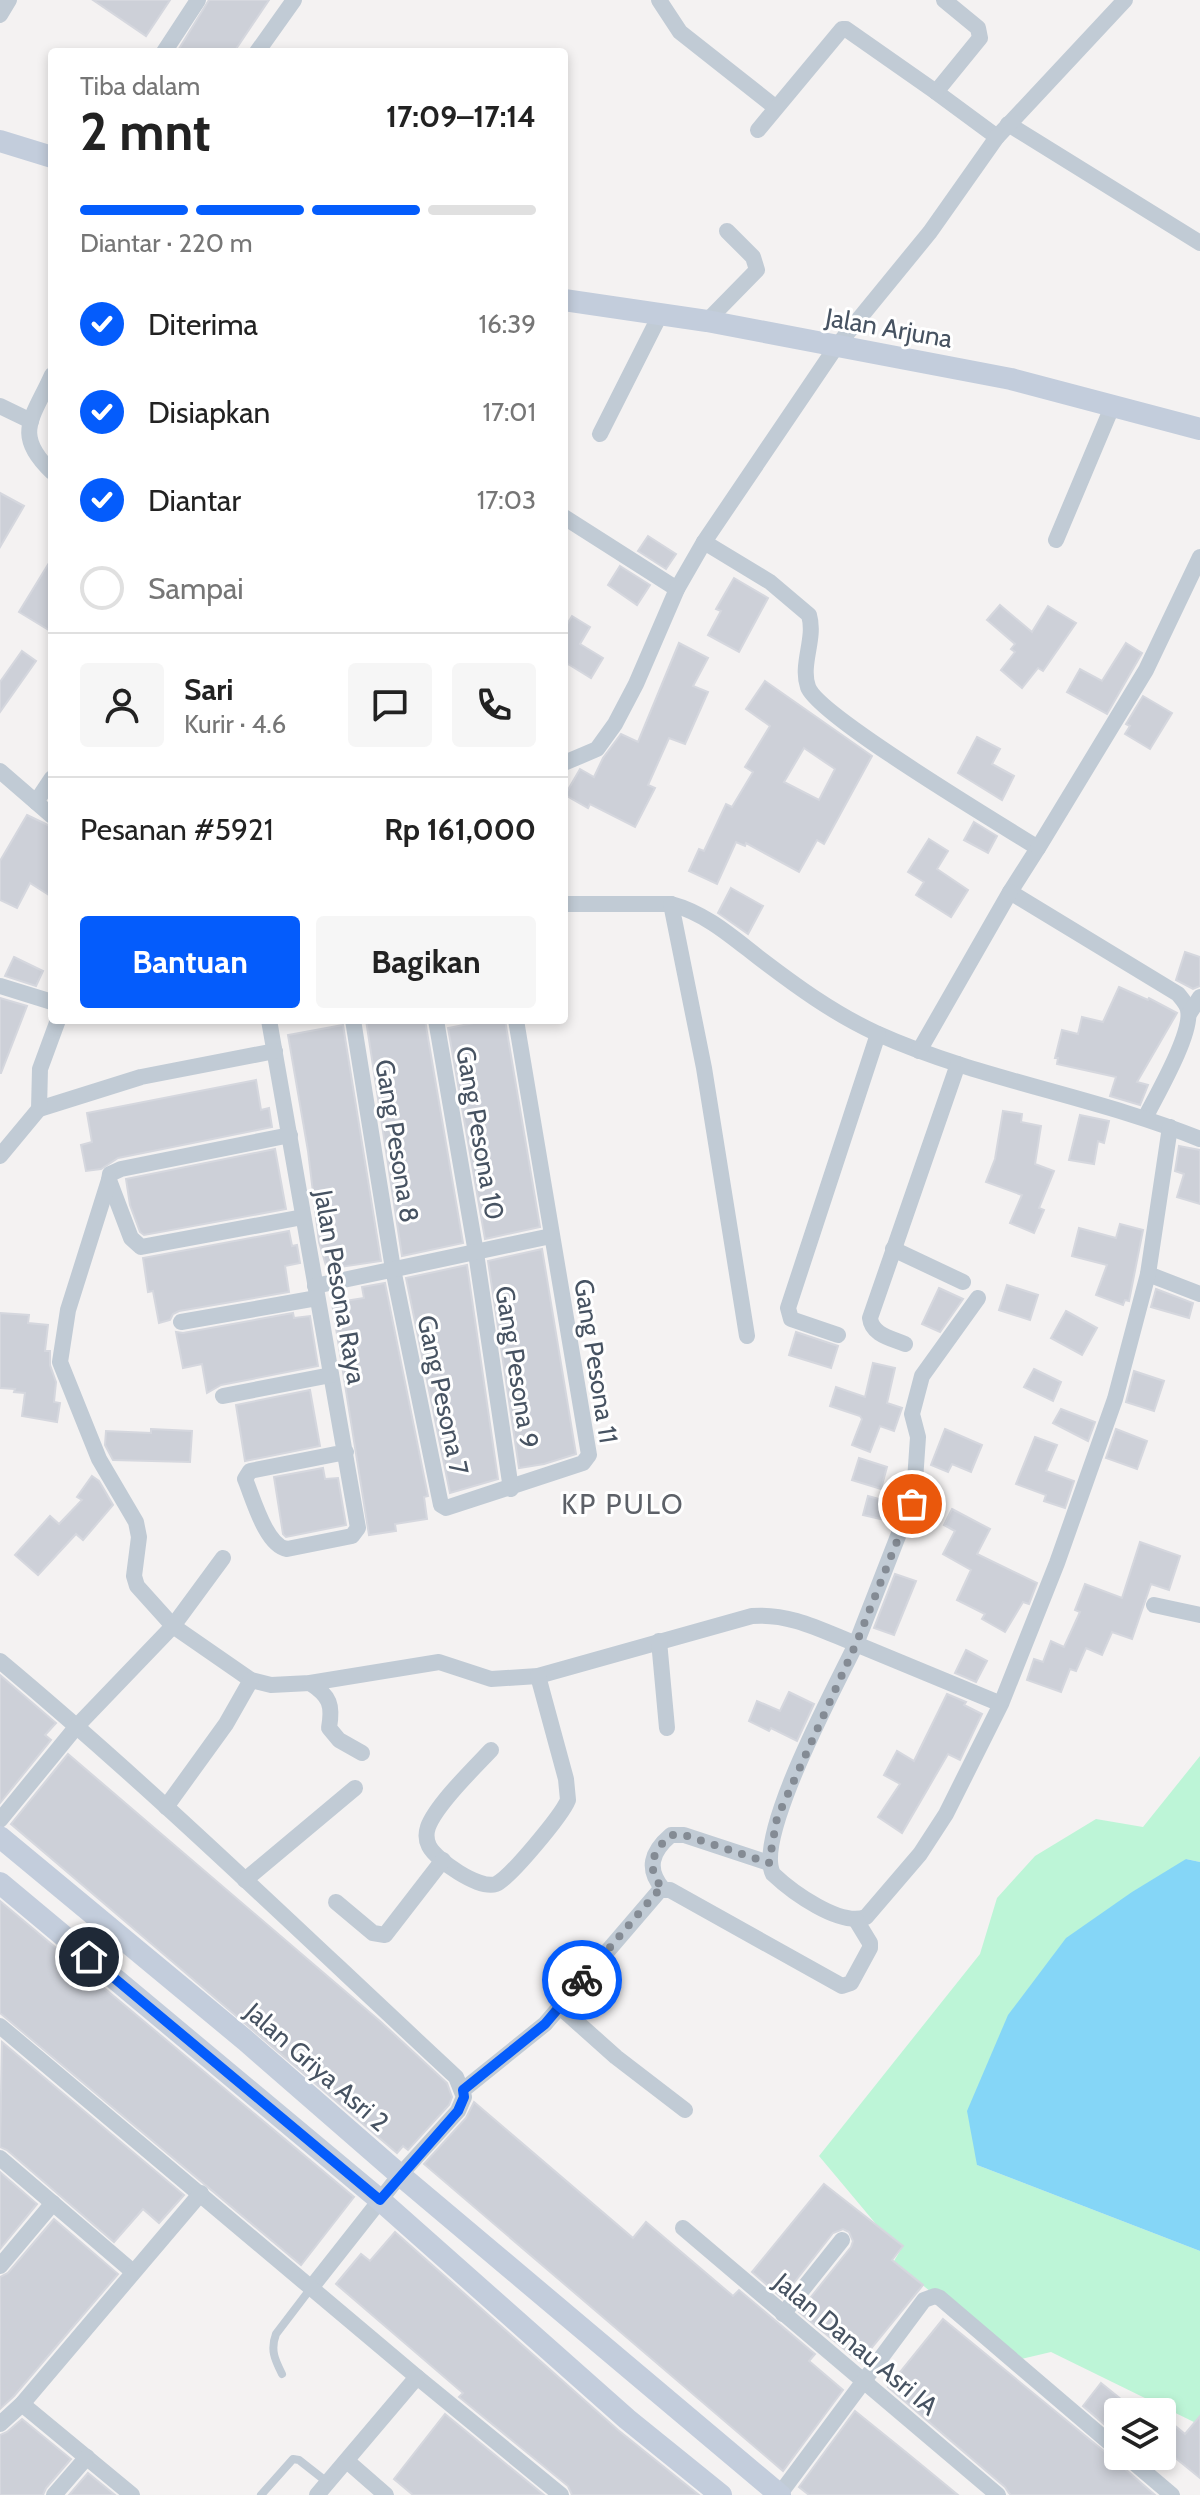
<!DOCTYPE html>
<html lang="id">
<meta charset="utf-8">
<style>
body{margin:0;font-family:Cabin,sans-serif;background:#f6f6f6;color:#222;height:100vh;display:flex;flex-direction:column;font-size:30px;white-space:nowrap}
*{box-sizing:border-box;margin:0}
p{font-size:26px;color:#767676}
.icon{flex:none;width:44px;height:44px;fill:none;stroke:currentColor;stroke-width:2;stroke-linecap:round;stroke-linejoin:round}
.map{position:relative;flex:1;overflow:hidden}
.sheet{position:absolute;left:48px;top:48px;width:520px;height:976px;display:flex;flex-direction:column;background:#fff;border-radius:8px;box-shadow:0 4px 12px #0003}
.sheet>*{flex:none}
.buttons{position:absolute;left:1104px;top:2398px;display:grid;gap:16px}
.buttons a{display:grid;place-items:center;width:72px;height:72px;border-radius:8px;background:#fff;box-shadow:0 4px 12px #0003;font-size:40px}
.pin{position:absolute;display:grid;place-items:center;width:68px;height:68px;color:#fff;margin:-34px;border:4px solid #fff;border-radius:50%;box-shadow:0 2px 8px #0007}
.courier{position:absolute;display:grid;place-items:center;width:80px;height:80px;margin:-40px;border:6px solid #045cfc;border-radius:50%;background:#fff;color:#222;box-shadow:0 2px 10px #0007}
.overview em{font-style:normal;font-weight:800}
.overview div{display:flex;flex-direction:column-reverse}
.overview{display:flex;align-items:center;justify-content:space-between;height:136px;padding:0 32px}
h1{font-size:52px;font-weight:800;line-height:60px}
.bar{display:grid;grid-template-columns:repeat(4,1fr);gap:12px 8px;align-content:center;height:96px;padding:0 32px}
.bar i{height:10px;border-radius:6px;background:#e0e0e0}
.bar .selected{background:#045cfc}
.bar p{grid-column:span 4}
.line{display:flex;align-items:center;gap:20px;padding:0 32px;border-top:2px solid #e0e0e0}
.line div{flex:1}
.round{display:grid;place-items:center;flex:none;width:84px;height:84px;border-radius:8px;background:#f6f6f6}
ol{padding:0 32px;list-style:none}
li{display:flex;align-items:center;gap:24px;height:88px}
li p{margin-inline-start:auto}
li .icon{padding:8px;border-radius:50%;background:#045cfc;color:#fff;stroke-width:4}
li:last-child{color:#767676}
li i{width:44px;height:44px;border:4px solid #e0e0e0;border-radius:50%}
.primary-button{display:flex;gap:16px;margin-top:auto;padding:16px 32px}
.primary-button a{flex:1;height:92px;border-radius:8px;background:#045cfc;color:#fff;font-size:32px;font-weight:800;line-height:92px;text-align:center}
.primary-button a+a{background:#f6f6f6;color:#222}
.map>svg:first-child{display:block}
</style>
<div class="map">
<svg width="1200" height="2495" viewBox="0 0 1200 2495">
<rect width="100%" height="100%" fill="#f4f2f2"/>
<polygon fill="#bdf5d7" points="1200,1756 1200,1862 1186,1859 977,2165 1200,2251 1200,2425 1051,2352 1013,2361 894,2261 903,2246 876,2224 819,2156 980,1954 997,1898 1035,1856 1096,1819 1143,1827"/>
<polygon fill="#85d6f7" points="1186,1859 1200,1862 1200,2251 977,2165 967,2111 1008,2015 1066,1938 1132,1892"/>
<g fill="#cdd0d8" stroke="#d5d7de" stroke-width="2" fill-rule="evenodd">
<polygon points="93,0 170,0 146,36"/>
<polygon points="209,0 269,0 234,52 177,52"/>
<polygon points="0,493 24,506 0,547"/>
<polygon points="648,536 676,554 666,569 638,551"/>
<polygon points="52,558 52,632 19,612"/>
<polygon points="620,566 650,585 637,605 608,585"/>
<polygon points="734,578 768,598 739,652 708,635 721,611 716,609"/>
<polygon points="1000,605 1032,632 1048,606 1076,623 1043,671 1038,668 1022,688 1001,670 1015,652 1011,649 1015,644 987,620"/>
<polygon points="572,616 590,627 580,644 603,658 591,678 568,664 564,670 564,629"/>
<polygon points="679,643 708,658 693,686 708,692 685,744 669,738 648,785 655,788 635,827 590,804 588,808 565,795 580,769 594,777 603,758 621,734 638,742"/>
<polygon points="1126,643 1142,653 1107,714 1067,692 1080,669 1102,681"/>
<polygon points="22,651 36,661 0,712 0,682"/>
<path d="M765 681 872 756 824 844 817 840 799 872 746 843 745 846 736 842 717 884 689 871 699 849 704 851 726 804 732 807 753 772 745 767 770 726 746 709ZM804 748 835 769 819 800 784 782Z"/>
<polygon points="1143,696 1172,713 1150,749 1125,734 1130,726 1126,724"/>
<polygon points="977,737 1000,749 992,764 1014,776 1002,800 958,773"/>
<polygon points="27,815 52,827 52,897 30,883 17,908 0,900 0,861"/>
<polygon points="974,822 997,836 988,853 964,840"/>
<polygon points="929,839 948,851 937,869 968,890 951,917 916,895 924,882 908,872"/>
<polygon points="731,888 763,906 748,934 718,913"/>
<polygon points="1185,952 1200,957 1200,986 1193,989 1176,980"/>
<polygon points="14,957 43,971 36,986 5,976"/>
<polygon points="1119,987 1148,1000 1149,998 1177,1013 1137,1082 1148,1085 1140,1105 1110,1096 1116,1077 1057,1064 1058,1058 1055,1058 1062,1030 1078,1034 1082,1017 1103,1022"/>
<polygon points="0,998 27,1006 1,1073 0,1073"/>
<polygon points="366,1020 425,1020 463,1243 402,1256"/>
<polygon points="489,1020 505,1020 540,1227 485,1239 448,1028"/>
<polygon points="343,1025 381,1261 327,1269 319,1242 308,1151 288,1035"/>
<polygon points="256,1080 261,1110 269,1108 272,1127 118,1158 101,1169 86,1171 81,1145 92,1142 87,1113"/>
<polygon points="1003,1111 1022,1114 1021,1122 1041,1126 1035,1164 1054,1171 1039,1208 1044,1210 1034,1233 1010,1223 1022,1195 986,1182 995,1159"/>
<polygon points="1080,1115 1109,1121 1104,1143 1098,1141 1094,1164 1069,1160"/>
<polygon points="1179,1146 1200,1150 1200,1204 1177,1197 1184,1174 1175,1171"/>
<polygon points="275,1149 286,1209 144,1235 140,1232 130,1205 126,1179"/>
<polygon points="1120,1224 1143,1230 1129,1301 1125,1300 1123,1305 1096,1295 1107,1265 1072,1256 1079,1228 1116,1238"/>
<polygon points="289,1231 292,1246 297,1245 300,1263 285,1266 289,1292 179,1311 173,1314 170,1320 159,1323 153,1291 148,1292 143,1258"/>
<polygon points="542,1249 576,1454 544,1464 519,1468 488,1261"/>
<polygon points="467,1265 498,1479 450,1493 406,1278"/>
<polygon points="385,1283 428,1496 424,1497 427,1519 395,1524 396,1531 369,1535 332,1303 364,1298 362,1287"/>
<polygon points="1007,1285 1038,1295 1030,1320 999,1310"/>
<polygon points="939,1288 963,1299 940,1332 922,1324"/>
<polygon points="1156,1289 1193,1303 1189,1318 1151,1307"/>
<polygon points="1066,1311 1097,1328 1082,1355 1051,1338"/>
<polygon points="0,1313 29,1315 28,1323 48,1325 45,1351 50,1351 50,1365 56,1382 54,1402 60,1403 57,1422 22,1416 25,1393 14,1392 15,1389 0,1388"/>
<polygon points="293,1313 294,1318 310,1316 318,1366 221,1385 207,1393 202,1364 183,1368 176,1332 183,1333"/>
<polygon points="796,1332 838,1346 831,1368 789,1355"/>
<polygon points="873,1363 895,1368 887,1403 902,1408 894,1431 880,1426 870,1452 852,1445 862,1419 860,1416 830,1406 836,1387 865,1397"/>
<polygon points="1034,1369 1061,1382 1053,1401 1024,1387"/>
<polygon points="1134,1371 1164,1381 1154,1411 1126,1402"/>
<polygon points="310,1390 320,1446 245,1461 236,1405"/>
<polygon points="1061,1409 1095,1422 1088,1441 1053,1423"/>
<polygon points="151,1429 192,1431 190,1462 113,1460 105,1445 106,1431 151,1433"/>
<polygon points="945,1429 982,1445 971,1472 952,1464 948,1472 931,1465"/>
<polygon points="1116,1429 1147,1441 1137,1469 1106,1458"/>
<polygon points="1035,1437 1057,1445 1046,1471 1074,1481 1065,1508 1044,1501 1046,1495 1016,1484"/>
<polygon points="859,1458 887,1467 881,1489 852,1480"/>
<polygon points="323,1468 325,1479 338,1478 346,1525 286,1537 283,1534 274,1477"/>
<polygon points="92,1476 99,1481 113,1505 83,1540 76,1534 38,1575 15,1555 50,1516 59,1524 82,1500 77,1497"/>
<polygon points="868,1496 890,1502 885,1520 863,1515"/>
<polygon points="952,1509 990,1529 977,1554 1037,1583 1029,1604 1023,1602 1005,1632 982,1619 985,1614 957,1600 971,1570 943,1554 955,1531 944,1525"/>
<polygon points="1140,1542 1180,1556 1169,1590 1151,1584 1132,1639 1112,1632 1102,1655 1086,1648 1076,1671 1070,1669 1061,1692 1027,1680 1034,1659 1043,1662 1051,1641 1064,1647 1080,1612 1075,1610 1085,1584 1122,1598"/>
<polygon points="895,1574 916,1581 894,1635 874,1628"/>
<polygon points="966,1650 987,1661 976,1682 955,1673"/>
<polygon points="0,1675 56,1723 45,1735 51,1740 0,1803"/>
<polygon points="789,1692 814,1704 797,1741 771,1728 769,1731 749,1721 757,1701 780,1711"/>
<polygon points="947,1694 966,1702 964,1705 982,1714 960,1760 948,1754 902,1833 878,1817 900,1784 884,1775 897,1751 914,1761"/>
<polygon points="68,1754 381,2022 447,2083 452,2097 449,2105 408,2150 403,2146 397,2153 11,1824"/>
<polygon points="0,1901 354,2197 301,2265 0,2013"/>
<polygon points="2,2042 184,2195 159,2223 143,2209 114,2242 7,2150 0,2147"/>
<polygon points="474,2102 633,2238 646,2222 733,2296 739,2290 815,2354 809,2361 843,2390 783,2471 424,2164 466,2118"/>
<polygon points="0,2172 37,2204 0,2249"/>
<polygon points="824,2184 903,2246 892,2260 923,2285 860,2362 799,2312 851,2247 853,2241 849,2232 843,2229 833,2233 782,2298 752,2272"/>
<polygon points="54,2219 118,2274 14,2396 0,2409 0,2277 8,2273"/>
<polygon points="395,2232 618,2430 699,2495 572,2495 568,2486 459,2397 463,2393 336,2284 361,2254 370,2261"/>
<polygon points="943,2319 1116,2461 1155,2495 1011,2495 1009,2493 1005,2487 888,2387"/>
<polygon points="1101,2383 1137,2412 1118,2412 1118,2436 1083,2406"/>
<polygon points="855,2411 907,2453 958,2495 809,2495 799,2487"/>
<polygon points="445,2414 544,2495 413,2495 394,2479"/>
<polygon points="1162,2415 1185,2434 1200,2416 1200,2478 1162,2447"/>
<polygon points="22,2419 71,2459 46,2488 43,2495 0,2495 0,2435 7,2432"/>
<polygon points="88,2473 115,2495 69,2495"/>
</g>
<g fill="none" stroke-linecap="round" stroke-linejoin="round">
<g stroke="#c1cbd5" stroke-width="8">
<path d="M282 2374C275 2360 270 2350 276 2334L311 2288"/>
<polyline points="261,2495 293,2459 299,2460 327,2482"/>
</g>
<g stroke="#c1cbd5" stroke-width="16">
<polyline points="659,0 680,32 775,107"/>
<polyline points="944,0 978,28 980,38 936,92 997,137"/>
<polyline points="0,15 9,0"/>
<polyline points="164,52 198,0"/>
<polyline points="257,52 294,0"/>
<polyline points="1008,124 1200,243"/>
<polyline points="758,130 842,29 846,29 936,92"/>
<polyline points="707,321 757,270 753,257 727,231"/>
<path d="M52 375C33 418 12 434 52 472"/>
<polyline points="0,406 31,421"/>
<polyline points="600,434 660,315"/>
<polyline points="564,517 677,589"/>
<polyline points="1056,540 1112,407"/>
<path d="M704 542 770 582 809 615C816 639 800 664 808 687 818 716 1002 825 1038 848L1010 892 1178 994C1182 999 1187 1004 1188 1010 1193 1033 1156 1096 1145 1118"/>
<polyline points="564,763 597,749 615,724 636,684 677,589 704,542 836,347 930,232 997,137 1125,0"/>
<polyline points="0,771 52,816"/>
<polyline points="36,802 52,778"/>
<polyline points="1038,848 1146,670 1200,557"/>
<path d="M564 904H671C705 913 731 936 758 957 796 986 833 1013 876 1033 980 1080 1095 1096 1200 1139"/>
<polyline points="671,904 704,1068 747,1336"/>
<polyline points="0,986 52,1002"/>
<polyline points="1189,1014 1200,997"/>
<path d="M269 1020 358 1528 352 1536 287 1549C266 1546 253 1498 245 1479L250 1471 346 1452"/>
<polyline points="353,1020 393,1269 441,1505 446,1508 583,1463 589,1455 516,1020"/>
<polyline points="436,1020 476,1253 511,1489"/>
<polyline points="919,1051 1010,892"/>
<polyline points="39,1109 141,1077 275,1051"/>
<polyline points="290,1135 121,1169 110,1174 109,1180 131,1238 141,1247 303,1217"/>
<polyline points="0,1156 39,1109 40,1069 58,1020"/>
<path d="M109 1180 68 1310 60 1362 99 1459 136 1522 139 1537 134 1576 137 1586 173 1626 251 1680 271 1685 310 1683 439 1662 491 1679 538 1676 752 1616C790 1613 821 1630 856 1644L914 1495 918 1437 912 1414 922 1376 978 1298"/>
<polyline points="893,1249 963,1282"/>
<polyline points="1148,1274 1200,1294"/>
<polyline points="315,1286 551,1236"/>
<polyline points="181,1322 317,1298"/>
<polyline points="838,1335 791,1319 788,1308 878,1034"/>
<path d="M905 1344C891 1338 872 1335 870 1318L958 1064"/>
<polyline points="223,1396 331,1375"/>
<polyline points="1154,1605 1200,1615"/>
<polyline points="659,1641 667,1728"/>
<path d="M0 1661C158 1793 305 1937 456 2077L464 2097 458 2111 400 2175 311 2288"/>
<path d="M310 1683C330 1696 333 1705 329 1728L339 1740 362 1753"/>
<path d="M1001 1704 856 1644C836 1686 754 1837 773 1874 792 1892 840 1927 866 1917L920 1854 946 1814 1001 1704 1057 1563 1115 1399 1148 1274 1170 1127"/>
<path d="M491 1750C474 1768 436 1805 428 1827 426 1833 426 1840 429 1846 436 1860 479 1890 496 1884 510 1878 562 1815 568 1800L566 1779 538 1676"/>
<polyline points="166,1807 226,1724 251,1680"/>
<polyline points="0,1820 77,1726 173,1626 223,1558"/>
<polyline points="245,1880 355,1788"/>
<path d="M663 1889C646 1869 651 1852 671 1835H684L769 1863"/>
<polyline points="336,1902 373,1933 385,1935 443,1860"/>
<polyline points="560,2007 616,2057 685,2110"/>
<polyline points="0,2026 417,2377 561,2495"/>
<polyline points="463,2090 545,2024 660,1890 670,1890 842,1986 851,1983 870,1948 870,1943 856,1920"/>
<polyline points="0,2158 132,2271"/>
<polyline points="683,2228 998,2495"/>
<polyline points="0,2266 53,2203"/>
<polyline points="783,2314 842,2240"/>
<polyline points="22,2404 132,2495"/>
<polyline points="0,2424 22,2404 201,2193"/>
<polyline points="1126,2456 1172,2495"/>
<polyline points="347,2461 386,2495"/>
<polyline points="54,2495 87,2457"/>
<polyline points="317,2495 417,2377"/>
<polyline points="779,2495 924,2300 935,2296 940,2298 1118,2450"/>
</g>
<g stroke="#c3cddc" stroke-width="22">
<polyline points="0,141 52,157"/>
<polyline points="564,300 707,321 1011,379 1200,429"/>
<polyline points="0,1837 245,2040 400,2175 780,2495"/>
<polyline points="0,1883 380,2200 627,2419 721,2495"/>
</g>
</g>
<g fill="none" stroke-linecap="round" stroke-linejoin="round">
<path stroke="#848b94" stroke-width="8" stroke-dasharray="0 14.4" d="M582 1980 658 1891 663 1889C646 1869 651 1852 671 1835H684L769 1863 777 1818 856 1644 912 1504"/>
<polyline stroke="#045cfc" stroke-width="10" points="89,1957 380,2200 458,2111 464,2097 463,2090 545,2024 582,1980"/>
</g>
<g text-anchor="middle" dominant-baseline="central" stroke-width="6" stroke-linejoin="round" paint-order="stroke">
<g font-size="26" fill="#475362" stroke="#fff">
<text transform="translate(889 328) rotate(10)">Jalan Arjuna</text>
<text transform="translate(480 1133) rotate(80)">Gang Pesona 10</text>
<text transform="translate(397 1141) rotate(81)">Gang Pesona 8</text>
<text transform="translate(340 1287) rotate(80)">Jalan Pesona Raya</text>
<text transform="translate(596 1361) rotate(81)">Gang Pesona 11</text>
<text transform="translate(517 1367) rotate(81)">Gang Pesona 9</text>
<text transform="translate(443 1395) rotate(78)">Gang Pesona 7</text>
<text transform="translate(317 2067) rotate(41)">Jalan Griya Asri 2</text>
<text transform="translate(856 2344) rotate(40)">Jalan Danau Asri IA</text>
</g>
<g font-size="28" letter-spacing="2" fill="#5d6168" stroke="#fff">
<text x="623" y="1504">KP PULO</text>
</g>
</g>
</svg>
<div class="buttons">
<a><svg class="icon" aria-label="layers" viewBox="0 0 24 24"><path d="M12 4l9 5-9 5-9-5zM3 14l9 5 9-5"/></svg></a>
</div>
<div class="pin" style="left:912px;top:1504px;background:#ea580c"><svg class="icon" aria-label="bag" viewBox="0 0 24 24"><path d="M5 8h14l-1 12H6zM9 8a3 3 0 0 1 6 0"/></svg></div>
<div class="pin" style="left:89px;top:1957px;background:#1f2937"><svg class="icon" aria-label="home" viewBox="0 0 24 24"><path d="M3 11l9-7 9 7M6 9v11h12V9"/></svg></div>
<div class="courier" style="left:582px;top:1980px"><svg class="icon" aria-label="bike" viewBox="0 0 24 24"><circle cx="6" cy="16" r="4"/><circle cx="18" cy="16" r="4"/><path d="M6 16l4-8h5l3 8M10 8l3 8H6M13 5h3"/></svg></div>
<section class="sheet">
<div class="overview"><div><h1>2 mnt</h1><p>Tiba dalam</p></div><em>17:09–17:14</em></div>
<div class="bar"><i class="selected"></i><i class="selected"></i><i class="selected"></i><i></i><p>Diantar · 220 m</p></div>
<ol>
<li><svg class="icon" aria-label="check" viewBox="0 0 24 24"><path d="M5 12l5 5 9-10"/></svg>Diterima<p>16:39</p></li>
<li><svg class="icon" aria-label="check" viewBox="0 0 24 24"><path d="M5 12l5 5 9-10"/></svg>Disiapkan<p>17:01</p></li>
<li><svg class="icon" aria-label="check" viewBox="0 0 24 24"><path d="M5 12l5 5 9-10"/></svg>Diantar<p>17:03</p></li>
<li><i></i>Sampai</li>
</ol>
<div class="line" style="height:144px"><a class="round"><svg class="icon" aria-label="person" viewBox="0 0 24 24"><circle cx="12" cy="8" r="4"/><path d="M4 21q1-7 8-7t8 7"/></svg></a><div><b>Sari</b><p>Kurir · 4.6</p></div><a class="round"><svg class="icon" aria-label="chat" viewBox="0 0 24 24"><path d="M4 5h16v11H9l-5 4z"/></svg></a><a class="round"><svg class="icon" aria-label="phone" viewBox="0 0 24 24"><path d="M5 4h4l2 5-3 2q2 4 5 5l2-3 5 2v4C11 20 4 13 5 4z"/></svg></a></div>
<div class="line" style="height:104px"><div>Pesanan #5921</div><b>Rp 161,000</b></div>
<div class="primary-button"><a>Bantuan</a><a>Bagikan</a></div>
</section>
</div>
